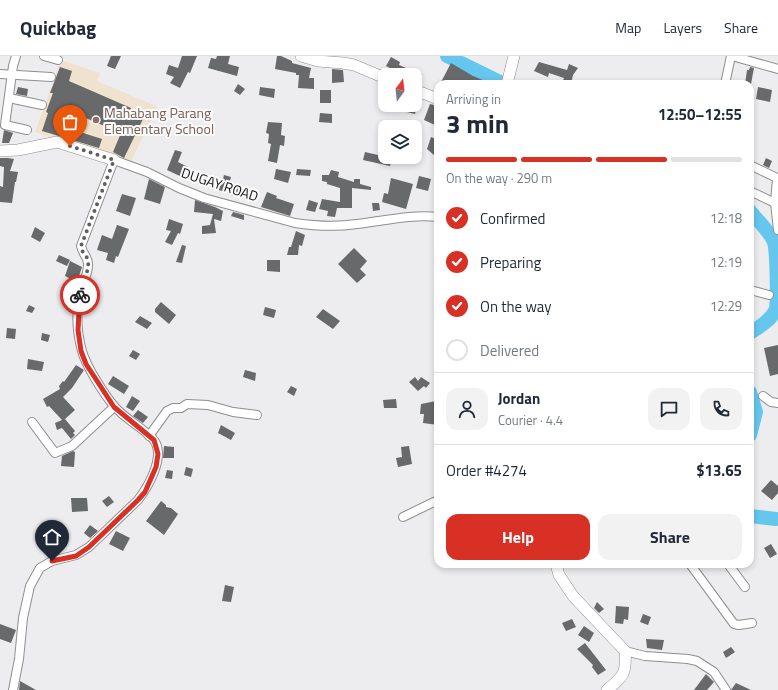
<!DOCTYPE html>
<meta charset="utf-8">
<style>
body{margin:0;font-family:"Titillium Web",sans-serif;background:#f2f2f3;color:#1f2937;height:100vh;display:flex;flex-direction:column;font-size:15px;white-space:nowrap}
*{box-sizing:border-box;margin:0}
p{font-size:13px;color:#747a83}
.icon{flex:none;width:22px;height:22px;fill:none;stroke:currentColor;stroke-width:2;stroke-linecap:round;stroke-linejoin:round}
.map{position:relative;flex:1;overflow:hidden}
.panel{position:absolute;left:434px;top:24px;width:320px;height:488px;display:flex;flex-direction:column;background:#fff;border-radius:12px;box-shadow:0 2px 6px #0003}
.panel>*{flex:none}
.needle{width:26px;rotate:15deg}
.fabs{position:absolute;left:378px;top:12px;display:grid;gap:8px}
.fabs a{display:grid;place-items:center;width:44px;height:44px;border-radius:8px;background:#fff;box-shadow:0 2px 6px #0003;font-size:20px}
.pin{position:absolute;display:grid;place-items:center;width:34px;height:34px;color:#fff;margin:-41px -17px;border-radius:50% 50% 50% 0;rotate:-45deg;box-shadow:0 0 4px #0007}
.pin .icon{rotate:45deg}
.courier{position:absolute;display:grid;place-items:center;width:40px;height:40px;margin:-20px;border:3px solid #d93025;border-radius:50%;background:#fff;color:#222;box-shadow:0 1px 5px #0007}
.overview em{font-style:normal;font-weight:700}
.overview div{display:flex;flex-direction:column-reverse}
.overview{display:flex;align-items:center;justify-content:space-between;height:68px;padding:0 12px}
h1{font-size:26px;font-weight:700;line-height:30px}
.bar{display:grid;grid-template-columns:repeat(4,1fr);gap:6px 4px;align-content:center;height:48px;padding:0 12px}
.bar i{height:5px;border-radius:3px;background:#e0e1e3}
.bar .active{background:#d93025}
.bar p{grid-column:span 4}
.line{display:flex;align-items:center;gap:10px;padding:0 12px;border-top:1px solid #e0e1e3}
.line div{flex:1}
.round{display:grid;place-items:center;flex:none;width:42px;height:42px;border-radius:12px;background:#f2f2f3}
ol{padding:0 12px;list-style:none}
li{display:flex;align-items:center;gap:12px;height:44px}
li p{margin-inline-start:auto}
li .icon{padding:4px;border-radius:50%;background:#d93025;color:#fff;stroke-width:4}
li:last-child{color:#747a83}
li i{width:22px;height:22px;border:2px solid #e0e1e3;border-radius:50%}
.primary-button{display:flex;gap:8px;margin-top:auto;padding:8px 12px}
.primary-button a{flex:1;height:46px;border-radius:12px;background:#d93025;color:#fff;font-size:16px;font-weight:700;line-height:46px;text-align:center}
.primary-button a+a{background:#f2f2f3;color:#1f2937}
header{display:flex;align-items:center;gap:24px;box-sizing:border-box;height:56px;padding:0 20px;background:#fff;border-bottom:1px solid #e0e1e3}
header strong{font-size:19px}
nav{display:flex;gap:22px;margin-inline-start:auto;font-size:14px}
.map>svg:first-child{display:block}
</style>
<header>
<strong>Quickbag</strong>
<nav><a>Map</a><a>Layers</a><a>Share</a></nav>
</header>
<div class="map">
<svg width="778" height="634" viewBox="0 0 778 634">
<rect width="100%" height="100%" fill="#ededef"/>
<polygon fill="#efe2ce" points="61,4 100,17 97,25 158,51 130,107 35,76"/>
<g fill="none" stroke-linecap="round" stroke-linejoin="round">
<g stroke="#65c7ed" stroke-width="14">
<polyline points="447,0 504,28"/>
<path d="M750 155C756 162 770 177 773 184 777 191 778 249 775 255 770 265 759 271 750 277"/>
<polyline points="750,336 756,356 750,379"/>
<polyline points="750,460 776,463"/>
</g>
</g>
<g fill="#68696a">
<polygon points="111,0 121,0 115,13 107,10"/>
<polygon points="182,0 197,0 190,17 188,16 180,32 170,27 174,21 166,18 169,9 178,12"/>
<polygon points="217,0 230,0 228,8 239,11 237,20 208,12 211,2 216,3"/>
<polygon points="277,0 281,0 292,5 292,7 311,12 309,22 314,22 314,33 298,32 299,19 296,19 296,17 275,13"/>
<polygon points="391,1 400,6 399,9 423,19 396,19 398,16 386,10"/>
<polygon points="539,6 567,14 569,8 578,12 573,19 571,28 562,27 564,22 549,17 548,21 534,15"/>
<polygon points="451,7 473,20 492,28 440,28"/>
<polygon points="60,11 72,15 69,25 131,52 130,56 143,63 124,102 113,96 121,77 81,60 77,75 102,83 99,92 42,75 48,57 46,56 53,37 50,37"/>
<polygon points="750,11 754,12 751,28 745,28 747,14 749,14"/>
<polygon points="332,13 343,14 344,26 332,27"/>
<polygon points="238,28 245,33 240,39 234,35"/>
<polygon points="18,31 28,33 27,40 16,38"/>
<polygon points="260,31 275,33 274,42 259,39"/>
<polygon points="758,31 772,34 770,46 756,43"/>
<rect x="320" y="34" width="11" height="13"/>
<polygon points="430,48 438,50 438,61 435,69 424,64"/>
<polygon points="391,49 417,49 415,58 403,55 391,50"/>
<polygon points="320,57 332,58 332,67 319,66"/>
<polygon points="268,66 282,67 281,79 285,80 284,90 280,89 277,107 268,105 271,88 268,87 269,78 266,77"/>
<polygon points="4,74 13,77 9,87 2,87"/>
<polygon points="431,81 438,84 438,90 435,100 427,93"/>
<polygon points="379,92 385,93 385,101 392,101 390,110 363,104 365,96 378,99"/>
<polygon points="175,94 182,96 178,106 188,111 184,122 167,114"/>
<polygon points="0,102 8,102 14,103 10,115 18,116 16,126 15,126 12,147 0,146 0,130 3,131 4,111 0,110"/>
<polygon points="766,102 772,105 769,112 763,109"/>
<polygon points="276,113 291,116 288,127 274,123"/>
<polygon points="297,113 311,114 310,120 296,119"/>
<polygon points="331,114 339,116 338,121 354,126 354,123 360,123 360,128 371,131 371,134 352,132 352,152 337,152 335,161 327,160 328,155 319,153 322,143 340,146 340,132 327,128 327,126 322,125 322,119 329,119"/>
<polygon points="224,119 231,121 229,128 241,131 239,141 231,139 232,137 218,134 221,123 223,123"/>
<polygon points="419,120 431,123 428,135 416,132"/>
<polygon points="391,122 413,128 406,153 382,146 384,137 388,138"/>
<polygon points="149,123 165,131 160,148 144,143"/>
<polygon points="267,136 277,140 276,142 294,148 290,160 261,151"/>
<polygon points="122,138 136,142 130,160 116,155"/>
<polygon points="195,144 215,151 223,155 221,165 214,163 216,177 202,178 202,170 210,169 213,158 194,156"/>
<polygon points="309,144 318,147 315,156 306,154"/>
<polygon points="372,147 379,147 380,154 373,155"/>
<polygon points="233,156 244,159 244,164 231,160"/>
<polygon points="169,163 183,168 180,178 178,177 172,189 165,186 171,175 166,174"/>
<polygon points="117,169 129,173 118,201 116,200 114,207 106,204 108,197 97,194 102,179 112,183"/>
<polygon points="35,171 45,177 40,186 31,181"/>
<polygon points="296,175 305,179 302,190 299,189 298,199 287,199 289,191 291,191"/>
<polygon points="182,189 186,190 182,207 176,206"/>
<polygon points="354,192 367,205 360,213 366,219 357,227 338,208"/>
<polygon points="59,199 70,204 67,210 56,205"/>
<polygon points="267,204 280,204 280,216 267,215"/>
<polygon points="70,205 82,211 77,226 65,220"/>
<polygon points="161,246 176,259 169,268 155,256 155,253"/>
<polygon points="29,249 35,252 32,257 26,255"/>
<polygon points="265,251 276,254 274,262 263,259"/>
<polygon points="323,253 340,265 333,273 316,261"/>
<polygon points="140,260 152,267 147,273 135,266"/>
<polygon points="7,272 16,273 15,283 6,282"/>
<polygon points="42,277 50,279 48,286 41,284"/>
<polygon points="778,289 778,318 770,320 764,292"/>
<polygon points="133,294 140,298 136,304 129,300"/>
<polygon points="28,303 44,306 42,315 27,313"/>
<polygon points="76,309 84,314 72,332 63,341 75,354 65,363 75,375 73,377 75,379 71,383 62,372 57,374 55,367 62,364 49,350 47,351 43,343 60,333 59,330 63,325 64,326"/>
<polygon points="245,314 256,317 255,325 243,321"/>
<polygon points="113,320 129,330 124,338 108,328"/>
<polygon points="415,321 418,325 421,321 430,327 426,332 424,330 418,335 409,326"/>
<polygon points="291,330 297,333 294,340 287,336"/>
<polygon points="132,340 140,345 133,355 126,351"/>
<polygon points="396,343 397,352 384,352 383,344"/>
<polygon points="436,345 438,355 438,369 423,367 424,358 420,358 421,348"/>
<polygon points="138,354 148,361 143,367 133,360"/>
<polygon points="221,369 235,377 231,384 218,377"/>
<polygon points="164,390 174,391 174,402 163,402"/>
<polygon points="409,390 412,408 398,411 396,402 402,401 401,391"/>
<polygon points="73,395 75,396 74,411 61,410 62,400"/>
<polygon points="186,411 193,413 191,421 184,419"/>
<polygon points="167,414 173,415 172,423 165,422"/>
<polygon points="771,424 778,430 778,437 772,444 761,435"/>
<polygon points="109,440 114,446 107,451 102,445"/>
<polygon points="71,442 87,442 88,455 72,456"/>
<polygon points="161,445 166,449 166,451 171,452 178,458 164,479 146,465"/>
<polygon points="90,469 98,475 90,482 84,477"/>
<polygon points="39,472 47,474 46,476 53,478 52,482 55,483 52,490 46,488 45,491 38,489 40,484 36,483"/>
<polygon points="116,475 130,482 123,495 109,488"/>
<polygon points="771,488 777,498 770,502 764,492"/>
<polygon points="225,529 234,531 231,546 222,545"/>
<polygon points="597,546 604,553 599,557 594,552"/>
<polygon points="616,550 629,551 628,564 624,563 623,568 615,567"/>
<polygon points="643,558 651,561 648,569 640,566"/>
<polygon points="572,563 576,571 566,575 562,567"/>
<polygon points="0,568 16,574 11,587 0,583"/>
<polygon points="584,570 594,577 589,586 578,579"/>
<polygon points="646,583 664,584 662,594 647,592"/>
<polygon points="585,587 606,614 598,619 592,611 593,609 577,593"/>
<polygon points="731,591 735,596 726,602 723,596"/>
<polygon points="706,618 714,626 707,634 694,634"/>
<polygon points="20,625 36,634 19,634"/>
<polygon points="736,627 751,634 731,634"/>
</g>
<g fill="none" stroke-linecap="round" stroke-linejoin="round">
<defs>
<g id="street">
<polyline points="16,0 13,10 5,69 27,74"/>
<polyline points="44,0 58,4"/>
<polyline points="732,0 778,13"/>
<polyline points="0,18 51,21"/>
<polyline points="725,28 731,0"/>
<polyline points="9,42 42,49"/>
<polyline points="750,109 777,122 775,147 778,174"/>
<polyline points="750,135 775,147"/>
<polyline points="750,234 769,239"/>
<polyline points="763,340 771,346 778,347"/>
<polyline points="32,366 55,397 72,390 114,351"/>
<polyline points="149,380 167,355 173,352 181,352 187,348 208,349 233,356 257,359"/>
<polyline points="403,461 438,444"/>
<polyline points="690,508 734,568 739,569 752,567"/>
<polyline points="728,508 745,531"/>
<polyline points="625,595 645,600 688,603 697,605 714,616 726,634"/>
<path d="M13 634 19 603 23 562 30 530 40 512 52 505 76 499 89 491 138 444C148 431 167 399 153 383 142 371 125 363 114 350 104 338 86 310 82 295 77 277 76 256 80 238 82 229 88 219 88 209 89 202 83 199 81 190L114 104 147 116 179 132 204 142 295 167C315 170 337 171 357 168 384 165 411 158 438 161"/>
</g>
<g id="secondary">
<polyline points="301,0 318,5 343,7 354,9 385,22"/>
<polyline points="507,28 514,0"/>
<polyline points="415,34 438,43"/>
<polyline points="0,95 18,94 57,86 114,104"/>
<path d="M556 508 559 519 573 540 625 595C627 617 623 621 607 634"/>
</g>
</defs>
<use href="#street" stroke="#8e8e8f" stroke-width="10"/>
<use href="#secondary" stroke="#8e8e8f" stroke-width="12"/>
<use href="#street" stroke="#fff" stroke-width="8"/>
<use href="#secondary" stroke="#fff" stroke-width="11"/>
</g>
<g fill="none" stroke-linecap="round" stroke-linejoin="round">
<path stroke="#606061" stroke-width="4" stroke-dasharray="0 7.2" d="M70 90 114 104 81 190C83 200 86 198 88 204 90 211 82 231 80 239"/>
<polyline stroke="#d93025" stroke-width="5" points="52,505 76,500 89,491 138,444 145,436 156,411 158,398 154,384 114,351 86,308 81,295 78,274 80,239"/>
</g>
<circle fill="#8d6e63" stroke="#fbfbfc" stroke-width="1.5" cx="96" cy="64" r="4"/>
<g text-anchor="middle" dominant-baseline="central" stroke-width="4" stroke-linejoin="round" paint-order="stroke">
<g font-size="14" fill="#785e54" stroke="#fbfbfc" text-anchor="start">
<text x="104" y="56">Mahabang Parang<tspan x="104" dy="16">Elementary School</tspan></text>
</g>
<g font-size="14" fill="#141414" stroke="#fbfbfc">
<text transform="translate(220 128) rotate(18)">DUGAY ROAD</text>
</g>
</g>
</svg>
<div class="fabs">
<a><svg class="needle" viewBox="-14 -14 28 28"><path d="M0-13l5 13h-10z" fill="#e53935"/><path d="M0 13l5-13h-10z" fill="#747a83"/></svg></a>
<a><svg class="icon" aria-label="layers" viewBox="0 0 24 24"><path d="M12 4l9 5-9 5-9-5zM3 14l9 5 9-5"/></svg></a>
</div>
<div class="pin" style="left:70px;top:90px;background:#ea580c"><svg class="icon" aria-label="bag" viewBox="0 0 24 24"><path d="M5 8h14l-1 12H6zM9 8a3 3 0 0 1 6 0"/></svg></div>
<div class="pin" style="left:52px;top:505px;background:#1f2937"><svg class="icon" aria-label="home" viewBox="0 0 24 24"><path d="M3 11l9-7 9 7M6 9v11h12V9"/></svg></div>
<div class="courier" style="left:80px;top:239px"><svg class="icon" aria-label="bike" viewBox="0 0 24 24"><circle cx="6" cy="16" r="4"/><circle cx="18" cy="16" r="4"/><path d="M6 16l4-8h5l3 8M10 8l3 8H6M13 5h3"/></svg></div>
<section class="panel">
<div class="overview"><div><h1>3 min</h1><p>Arriving in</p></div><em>12:50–12:55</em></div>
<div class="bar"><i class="active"></i><i class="active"></i><i class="active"></i><i></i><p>On the way · 290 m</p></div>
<ol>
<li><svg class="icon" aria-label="check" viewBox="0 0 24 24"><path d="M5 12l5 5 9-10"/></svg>Confirmed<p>12:18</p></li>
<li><svg class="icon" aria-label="check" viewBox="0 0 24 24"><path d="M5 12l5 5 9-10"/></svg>Preparing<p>12:19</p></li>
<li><svg class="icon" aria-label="check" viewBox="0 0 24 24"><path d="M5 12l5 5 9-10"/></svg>On the way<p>12:29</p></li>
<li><i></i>Delivered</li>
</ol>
<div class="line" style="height:72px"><a class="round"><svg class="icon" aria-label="person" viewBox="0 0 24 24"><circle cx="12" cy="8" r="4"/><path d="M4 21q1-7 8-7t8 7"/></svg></a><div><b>Jordan</b><p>Courier · 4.4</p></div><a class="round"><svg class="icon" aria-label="chat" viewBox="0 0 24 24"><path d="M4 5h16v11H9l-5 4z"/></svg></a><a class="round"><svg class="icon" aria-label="phone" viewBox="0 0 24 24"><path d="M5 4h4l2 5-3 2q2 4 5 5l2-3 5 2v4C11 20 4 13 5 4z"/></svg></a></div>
<div class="line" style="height:52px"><div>Order #4274</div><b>$13.65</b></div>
<div class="primary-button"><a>Help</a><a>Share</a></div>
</section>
</div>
